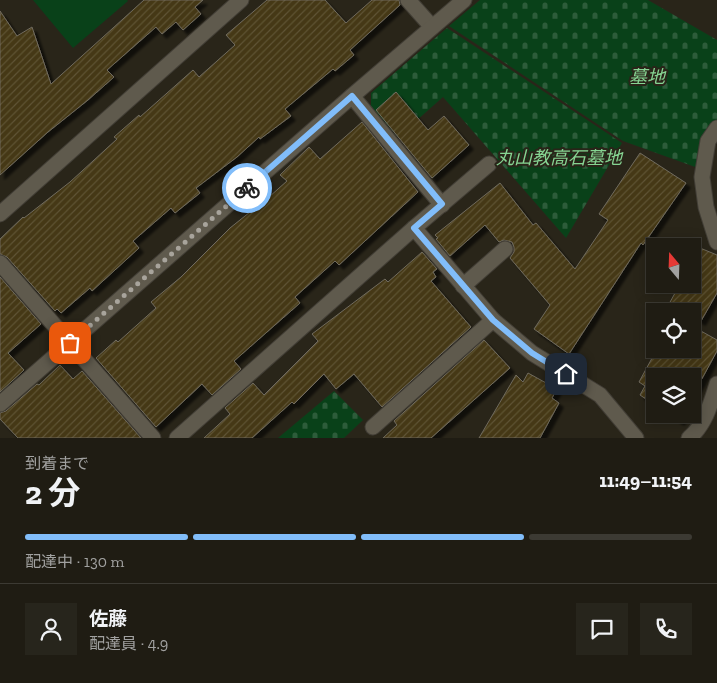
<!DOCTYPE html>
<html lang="ja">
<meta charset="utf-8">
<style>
body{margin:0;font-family:"Zilla Slab","Noto Sans JP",serif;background:#27251c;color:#f1f3f6;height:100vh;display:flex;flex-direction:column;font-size:19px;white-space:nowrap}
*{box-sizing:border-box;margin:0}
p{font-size:16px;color:#a1a1a0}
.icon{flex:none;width:28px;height:28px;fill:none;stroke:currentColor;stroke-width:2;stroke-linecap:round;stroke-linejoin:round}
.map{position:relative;height:438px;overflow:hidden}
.panel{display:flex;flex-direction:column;background:#1f1c13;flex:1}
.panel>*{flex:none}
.needle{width:32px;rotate:341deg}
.tools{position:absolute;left:646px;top:238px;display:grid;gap:10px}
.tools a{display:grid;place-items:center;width:55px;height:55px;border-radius:0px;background:#1f1c13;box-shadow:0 2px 12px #0003,0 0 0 1px #3c3a33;font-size:25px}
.pin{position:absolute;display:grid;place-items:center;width:42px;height:42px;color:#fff;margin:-21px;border-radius:10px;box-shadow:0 2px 8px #0006}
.courier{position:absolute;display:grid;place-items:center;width:50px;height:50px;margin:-25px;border:4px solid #81bdfa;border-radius:50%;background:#fff;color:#222;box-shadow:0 1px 6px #0007}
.overview em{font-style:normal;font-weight:700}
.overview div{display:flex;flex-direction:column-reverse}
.overview{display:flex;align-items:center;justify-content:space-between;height:85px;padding:0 25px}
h1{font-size:32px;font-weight:700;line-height:38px}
.bar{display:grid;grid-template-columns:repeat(4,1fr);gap:8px 5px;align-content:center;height:60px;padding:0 25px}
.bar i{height:6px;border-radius:4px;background:#3c3a33}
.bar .active{background:#81bdfa}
.bar p{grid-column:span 4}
.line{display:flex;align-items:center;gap:12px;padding:0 25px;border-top:1px solid #3c3a33}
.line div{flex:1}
.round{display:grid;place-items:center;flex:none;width:52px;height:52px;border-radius:0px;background:#27251c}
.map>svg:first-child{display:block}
</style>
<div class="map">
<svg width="717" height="438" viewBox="0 0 717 438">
<defs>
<pattern id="cemetery-stones" width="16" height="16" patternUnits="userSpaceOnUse" patternTransform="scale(1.25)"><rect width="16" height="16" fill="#094119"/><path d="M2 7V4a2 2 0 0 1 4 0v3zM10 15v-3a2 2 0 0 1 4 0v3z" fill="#2d5c3a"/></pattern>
<pattern id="building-hatch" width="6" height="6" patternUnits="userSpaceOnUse" patternTransform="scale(1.25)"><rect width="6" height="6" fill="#443713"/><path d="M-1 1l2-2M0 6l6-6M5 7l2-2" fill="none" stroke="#5f5435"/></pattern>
<filter id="shadow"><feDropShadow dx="4.5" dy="4.5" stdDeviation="1" flood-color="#0009"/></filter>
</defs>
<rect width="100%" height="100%" fill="#292519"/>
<polygon fill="#094119" points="33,0 127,0 128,1 73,48"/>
<g fill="url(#cemetery-stones)">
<polygon points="480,0 648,0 717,40 717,121 698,168 623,141 449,26"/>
<polygon points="447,28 622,143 566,238 443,97 398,137 371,106 371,93"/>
<polygon points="334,391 363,420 344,438 278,438"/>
</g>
<g fill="url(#building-hatch)" stroke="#706b5e" filter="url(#shadow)">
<polygon points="144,0 203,0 195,7 201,14 183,30 176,22 162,34 156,27 107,70 114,77 88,100 48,132 0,175 0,11 17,36 32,27 51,84"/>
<polygon points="267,0 325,0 346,23 372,0 399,0 400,5 350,50 354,55 335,71 333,69 285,109 291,116 260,139 259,137 237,157 196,188 200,193 175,213 171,208 133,241 139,248 92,291 90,288 61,313 57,309 55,311 7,257 0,254 0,239 23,217 24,218 70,182 117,139 114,137 139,115 140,117 193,70 199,77 235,45 226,35"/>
<polygon points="396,92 428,130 444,116 469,145 432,178 376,110"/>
<polygon points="362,122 418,192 339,265 335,261 295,297 300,303 234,361 241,369 212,395 202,384 156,427 96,358 116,340 118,342 156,308 151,302 181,277 230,228 250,212 251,213 287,181 280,175 309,147 320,159"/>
<polygon points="640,153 686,183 643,245 641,243 569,354 534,329 550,305 510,258 514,252 514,247 512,242 504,240 499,242 485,225 450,256 436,239 438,238 435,235 500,183 533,225 536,223 575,269 608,220 599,214"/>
<polygon points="700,248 717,255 717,293 701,321 692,316 692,311 683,311 669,304 680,284 692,284 692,261"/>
<polygon points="422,252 437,269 433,272 436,277 431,281 471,327 382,407 354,374 336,389 324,374 294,404 292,402 252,438 204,438 230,414 225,408 253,383 264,395 318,341 312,334 385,279 388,282"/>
<polygon points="0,277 41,324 8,353 24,370 0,392"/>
<polygon points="692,326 717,340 717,351 692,397 692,376 655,376 655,405 640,395 645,386 639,382 657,349 692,349"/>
<polygon points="484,340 510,368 431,438 383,438 397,425 394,421"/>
<polygon points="60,365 73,379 82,371 141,438 18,438 0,419 0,413 6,411 37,384 39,385"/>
<polygon points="528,373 557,389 552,398 559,403 540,438 479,438 516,375 523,382"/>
<polygon points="669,414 684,414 680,421"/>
</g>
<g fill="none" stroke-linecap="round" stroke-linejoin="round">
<defs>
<g id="street">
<polyline points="408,0 432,27"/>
<polyline points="352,96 442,205"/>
<polyline points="717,128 708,141 702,177 706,207 717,242"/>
<polyline points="0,214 241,0"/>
<polyline points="414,228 493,320 532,353 600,395 636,438"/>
<polyline points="0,263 153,438"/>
<polyline points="463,286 505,249"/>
<polyline points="0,404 352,96 464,0"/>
<polyline points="373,427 493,320"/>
<polyline points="177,438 414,228 489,164"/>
<path d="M689 438C705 425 711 403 717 384"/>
</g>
</defs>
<use href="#street" stroke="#423e36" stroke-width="17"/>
<use href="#street" stroke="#5f5a4d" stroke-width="15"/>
</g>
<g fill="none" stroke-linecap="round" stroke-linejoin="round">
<polyline stroke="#a8a49c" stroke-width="5" stroke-dasharray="0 9" points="70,343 247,188"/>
<polyline stroke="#81bdfa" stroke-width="6" points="247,188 352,96 442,204 414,228 493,320 532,353 566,374"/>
</g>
<g text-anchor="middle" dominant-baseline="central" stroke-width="4" stroke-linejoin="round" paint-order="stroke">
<g font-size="18" font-style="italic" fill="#86d492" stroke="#292519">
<text x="647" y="77">墓地</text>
<text x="559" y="158">丸山教高石墓地</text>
</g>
</g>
</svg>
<div class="tools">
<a><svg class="needle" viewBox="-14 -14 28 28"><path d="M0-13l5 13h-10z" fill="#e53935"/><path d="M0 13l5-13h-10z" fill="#a1a1a0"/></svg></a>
<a><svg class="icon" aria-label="locate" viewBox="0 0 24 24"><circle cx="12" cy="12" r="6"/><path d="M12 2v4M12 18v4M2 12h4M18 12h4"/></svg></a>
<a><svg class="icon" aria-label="layers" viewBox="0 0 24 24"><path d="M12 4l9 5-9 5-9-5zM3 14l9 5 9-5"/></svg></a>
</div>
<div class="pin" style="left:70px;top:343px;background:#ea580c"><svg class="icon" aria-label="bag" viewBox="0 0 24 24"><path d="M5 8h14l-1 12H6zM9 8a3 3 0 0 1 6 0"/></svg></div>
<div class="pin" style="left:566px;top:374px;background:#1f2937"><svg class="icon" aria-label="home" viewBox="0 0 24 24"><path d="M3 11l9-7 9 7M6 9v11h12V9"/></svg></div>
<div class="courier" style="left:247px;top:188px"><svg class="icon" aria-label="bike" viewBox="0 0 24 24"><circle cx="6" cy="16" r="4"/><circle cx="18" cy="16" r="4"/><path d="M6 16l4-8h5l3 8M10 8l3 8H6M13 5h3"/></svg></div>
</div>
<section class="panel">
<div class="overview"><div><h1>2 分</h1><p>到着まで</p></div><em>11:49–11:54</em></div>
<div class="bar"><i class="active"></i><i class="active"></i><i class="active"></i><i></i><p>配達中 · 130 m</p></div>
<div class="line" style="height:90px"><a class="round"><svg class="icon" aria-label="person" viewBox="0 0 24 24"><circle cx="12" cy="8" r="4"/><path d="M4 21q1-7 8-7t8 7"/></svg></a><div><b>佐藤</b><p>配達員 · 4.9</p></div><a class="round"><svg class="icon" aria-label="chat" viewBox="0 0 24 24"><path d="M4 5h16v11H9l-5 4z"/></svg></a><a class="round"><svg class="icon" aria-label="phone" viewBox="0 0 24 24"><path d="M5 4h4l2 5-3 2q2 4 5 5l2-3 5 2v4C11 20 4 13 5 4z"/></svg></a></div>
</section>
